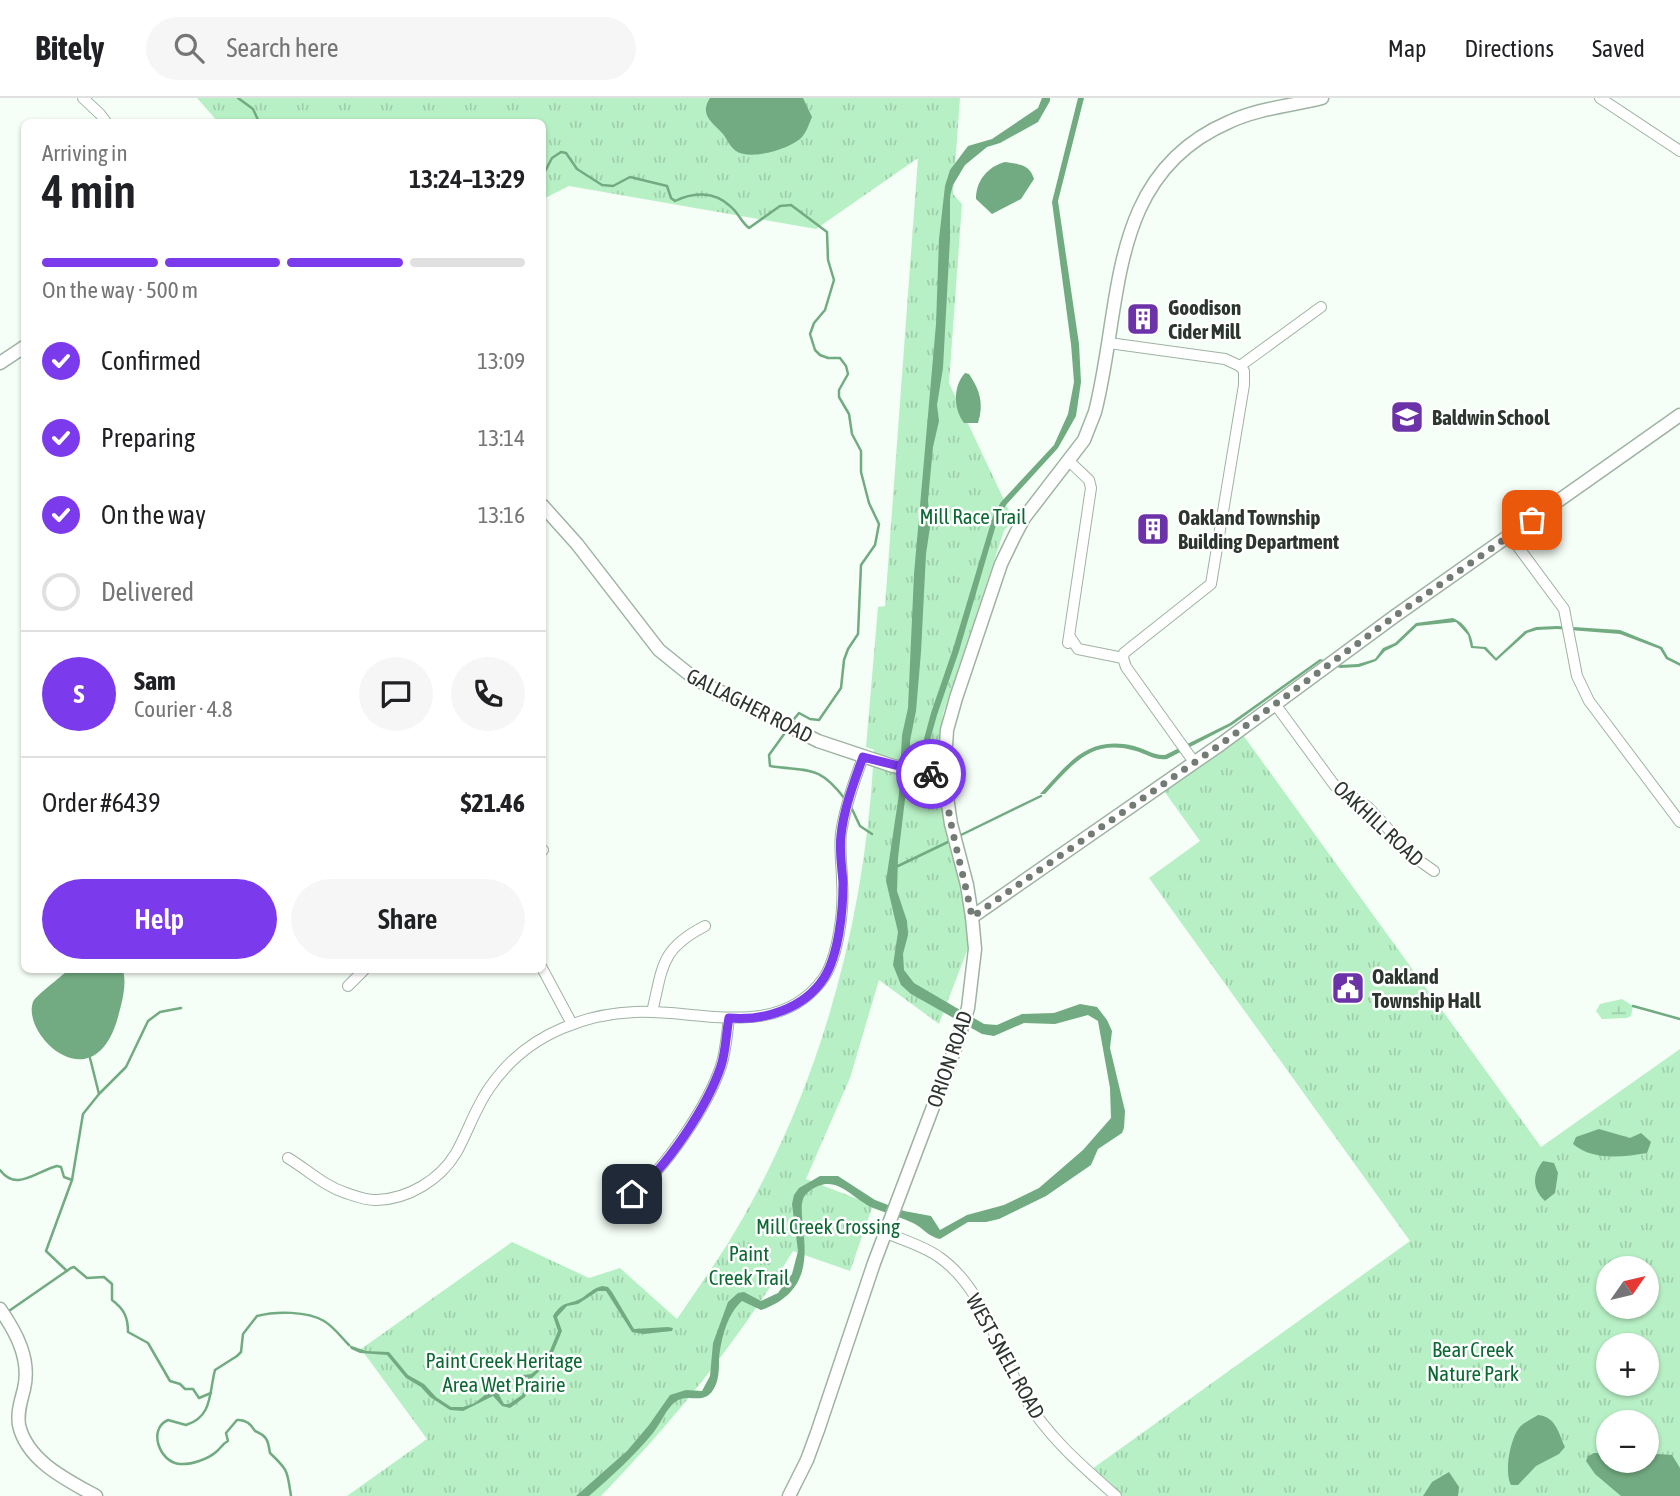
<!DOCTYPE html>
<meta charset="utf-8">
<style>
body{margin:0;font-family:"Asap Condensed",sans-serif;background:#f6f6f6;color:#202124;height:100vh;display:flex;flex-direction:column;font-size:26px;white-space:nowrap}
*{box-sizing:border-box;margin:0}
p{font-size:23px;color:#757577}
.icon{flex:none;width:38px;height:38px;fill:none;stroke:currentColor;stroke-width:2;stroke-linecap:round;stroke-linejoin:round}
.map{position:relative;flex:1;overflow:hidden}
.drawer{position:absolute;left:21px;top:21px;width:525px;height:854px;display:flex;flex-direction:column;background:#fff;border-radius:10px;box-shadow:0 2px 5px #0004}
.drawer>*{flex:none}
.needle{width:46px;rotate:56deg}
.tools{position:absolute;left:1596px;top:1158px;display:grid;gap:14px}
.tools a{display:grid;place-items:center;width:63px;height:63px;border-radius:50%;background:#fff;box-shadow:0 2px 5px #0004;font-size:35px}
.pin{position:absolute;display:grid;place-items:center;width:60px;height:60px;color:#fff;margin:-30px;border-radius:14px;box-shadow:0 4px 10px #0006}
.courier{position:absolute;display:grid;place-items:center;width:70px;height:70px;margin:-35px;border:5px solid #7c3aed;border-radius:50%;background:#fff;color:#222;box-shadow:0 2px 9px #0007}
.overview em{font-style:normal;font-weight:600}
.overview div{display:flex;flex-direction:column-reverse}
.overview{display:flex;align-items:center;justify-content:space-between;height:119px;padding:0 21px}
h1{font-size:46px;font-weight:600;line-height:52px}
.bar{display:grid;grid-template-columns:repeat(4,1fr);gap:10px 7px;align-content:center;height:84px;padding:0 21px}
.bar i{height:9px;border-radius:5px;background:#e0e0e0}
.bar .selected{background:#7c3aed}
.bar p{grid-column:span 4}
.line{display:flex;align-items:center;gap:18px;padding:0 21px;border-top:2px solid #e0e0e0}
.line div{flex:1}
.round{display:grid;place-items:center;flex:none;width:74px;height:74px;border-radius:37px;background:#f6f6f6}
ol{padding:0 21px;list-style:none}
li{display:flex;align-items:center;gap:21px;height:77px}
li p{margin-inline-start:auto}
li .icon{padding:7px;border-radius:50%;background:#7c3aed;color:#fff;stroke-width:4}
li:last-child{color:#757577}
li i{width:38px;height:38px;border:4px solid #e0e0e0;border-radius:50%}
.primary-button{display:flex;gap:14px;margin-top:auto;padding:14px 21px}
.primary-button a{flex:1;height:80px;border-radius:42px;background:#7c3aed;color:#fff;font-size:28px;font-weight:600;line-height:80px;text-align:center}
.primary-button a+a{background:#f6f6f6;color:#202124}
header{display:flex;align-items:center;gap:42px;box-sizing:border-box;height:98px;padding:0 35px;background:#fff;border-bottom:2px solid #e0e0e0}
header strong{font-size:33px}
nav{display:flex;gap:38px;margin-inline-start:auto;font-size:24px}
.search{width:490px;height:63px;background:#f6f6f6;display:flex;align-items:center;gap:18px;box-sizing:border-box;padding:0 24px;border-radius:38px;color:#757577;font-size:26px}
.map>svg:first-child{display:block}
</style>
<header>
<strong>Bitely</strong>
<div class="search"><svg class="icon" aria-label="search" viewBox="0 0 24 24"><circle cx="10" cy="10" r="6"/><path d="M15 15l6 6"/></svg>Search here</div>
<nav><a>Map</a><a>Directions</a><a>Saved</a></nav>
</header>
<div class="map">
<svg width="1680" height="1398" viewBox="0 0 1680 1398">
<defs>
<pattern id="grass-tufts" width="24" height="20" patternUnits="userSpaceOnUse" patternTransform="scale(1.75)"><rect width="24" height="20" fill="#b8f0c5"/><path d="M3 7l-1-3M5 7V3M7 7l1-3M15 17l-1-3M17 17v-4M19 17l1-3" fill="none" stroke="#9eceaa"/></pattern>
<pattern id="wetland-marsh" width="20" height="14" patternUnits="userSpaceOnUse" patternTransform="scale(1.75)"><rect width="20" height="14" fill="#b8f0c5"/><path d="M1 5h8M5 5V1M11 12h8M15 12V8" fill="none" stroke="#9eceaa"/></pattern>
</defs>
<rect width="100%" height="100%" fill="#f5fef7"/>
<g fill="url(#grass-tufts)" fill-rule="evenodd">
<path d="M197 0H960L953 96 962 106 949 285 1013 421 1004 433 943 616 938 669 921 664 919 683 937 687 962 790 970 845 939 926 879 882 850 980 806 1081 873 1107 850 1173 793 1153C738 1243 674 1323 601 1398H347L427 1341 361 1251 512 1144 589 1180 620 1170 677 1221C700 1187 724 1154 744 1118 824 976 866 815 874 652L866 649 878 509 885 508 918 60 816 131 569 88 543 101 542 24H218Z"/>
<path d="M1243 637 1541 1049 1680 951V1398H1122L1092 1371 1410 1143 1149 780 1200 743 1164 693ZM1608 1171H1647V1209H1608ZM1608 1248H1647V1286H1608ZM1608 1325H1647V1363H1608Z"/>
</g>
<polygon fill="url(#wetland-marsh)" points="1622,901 1633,908 1631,918 1627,920 1602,921 1596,913 1600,906"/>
<g fill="#72ab81" fill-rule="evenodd">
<path d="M710 0H803L812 19C809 26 807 33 802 39 791 51 750 63 736 53 730 49 727 41 723 36 712 24 699 17 710 0Z"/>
<path d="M1042 0H1050V3L1038 24 1000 45 987 49 965 67 953 87 950 98V141L943 270 937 307 939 323 933 349 928 402 930 429 926 456 921 554 916 613 910 643V659L898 760 897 793 907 823 908 837 903 856 904 872 914 885 984 926 997 927 1022 916 1054 915 1080 906 1097 909 1107 922 1112 933 1110 950 1125 1013 1124 1030 1122 1035 1098 1051 1091 1067 1046 1098 999 1121 986 1124H968L940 1141C929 1139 923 1130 913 1125 900 1119 886 1115 873 1110 849 1099 835 1072 807 1095 787 1112 836 1186 761 1212L742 1203C727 1216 721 1241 719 1261 719 1272 719 1283 713 1292 703 1308 688 1294 675 1304 666 1311 661 1325 653 1335 634 1358 612 1378 589 1398H576L627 1353 649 1327 670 1297 686 1292 702 1293 710 1278 713 1245 728 1204 738 1195 744 1194 761 1203 778 1195 792 1176 798 1153 792 1106 794 1097 799 1090 820 1078H838L875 1102 904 1113 931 1118 940 1132 967 1117 1004 1107 1039 1090 1083 1052 1111 1020 1110 990 1098 923 1088 917 1055 926 1024 925 994 938 982 936 911 896 901 887 893 867 898 834 886 783 899 696 902 637 908 610 914 476 936 226 939 141 945 88 950 72 968 48 992 41 1038 10Z"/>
<polygon points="1078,0 1084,0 1058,103 1079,246 1081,284 1076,318 1058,350 1006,407 998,420 959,553 937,617 930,642 930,667 925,666 924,641 931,615 953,551 993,418 1001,404 1054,347 1068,316 1074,284 1071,246 1052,104"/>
<path d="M1005 64C1018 66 1030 66 1034 81L1021 101 992 116 976 101C976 83 987 69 1005 64Z"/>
<path d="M965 275 969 276C980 292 984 306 978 325H964C953 311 953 288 965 275Z"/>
<path d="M1453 520C1465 525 1472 536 1473 548L1486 549 1496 560 1525 533 1536 529 1557 528 1620 532 1662 549 1668 559 1680 565V568L1666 561 1660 551 1620 536 1557 531 1537 532 1527 535 1496 563 1484 551 1471 550 1468 537 1456 524 1417 528 1397 547 1385 553 1376 563 1359 569 1340 570 1321 563 1232 627 1167 661C1157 663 1146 656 1136 653 1091 640 1073 666 1045 696H1040C1069 665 1087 637 1134 648 1145 651 1155 658 1165 657L1230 625 1320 561 1340 567 1358 566 1375 561 1383 550 1395 545 1416 525Z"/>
<path d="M68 872H123C127 887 122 904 118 919 94 1006 21 937 33 904 34 899 61 879 68 872Z"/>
<path d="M1599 1031 1630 1040 1641 1035 1651 1044 1647 1055C1623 1059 1593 1063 1573 1046L1576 1039Z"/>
<path d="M1543 1063 1554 1065 1558 1075 1555 1095 1545 1103C1532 1091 1532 1077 1543 1063Z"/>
<path d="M602 1188 608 1189 612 1194 634 1231 668 1229 673 1230 672 1233 644 1236 632 1234 606 1193H598L578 1206 567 1208 557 1219 562 1233 549 1264 531 1281 525 1299 510 1310 502 1308 493 1298 463 1313 450 1312 430 1299 421 1289 406 1280 387 1257 360 1255 351 1251 349 1247 366 1253 389 1254 408 1277 424 1286 436 1299 451 1309H463L475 1305 486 1296 498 1294 516 1278 531 1276 538 1271 546 1262 558 1233 553 1218C564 1201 568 1208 582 1200 589 1195 594 1190 602 1188ZM528 1279 522 1297 509 1306H504L499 1297 517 1281Z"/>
<path d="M1538 1317C1556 1319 1558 1334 1565 1349L1559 1356 1536 1368 1518 1387H1511C1504 1374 1510 1342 1519 1330 1524 1324 1532 1321 1538 1317Z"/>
<polygon points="1594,1355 1608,1355 1608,1363 1647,1363 1647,1359 1658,1356 1672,1357 1680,1370 1680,1398 1621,1398 1595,1376 1586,1363 1588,1358"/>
<polygon points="1449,1374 1459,1389 1458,1398 1423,1398 1432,1384"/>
</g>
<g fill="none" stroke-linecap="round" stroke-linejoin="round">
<g stroke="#72ab81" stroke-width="2.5">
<polyline points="238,0 253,11 259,24"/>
<path d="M542 79 552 60 561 54 566 55 577 71 602 87 613 88 630 79 667 88 671 100 675 103C693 94 714 93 730 108 738 114 741 124 749 130L780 108 791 107 827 134 828 162 834 182 825 212 814 225 810 236 815 252 820 257 828 260H840L846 268 848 276 839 292V299L849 316 852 336 861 353V374L869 405 879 426 875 447 861 467 858 536 848 551 844 562 841 590 819 622 810 621 799 615 790 626"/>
<path d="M787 632 769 657 770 668C809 674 818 666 845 701"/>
<polyline points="851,709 860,728 872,736"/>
<polyline points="959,738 1041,698"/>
<polyline points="898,768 950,743"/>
<polyline points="1633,908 1680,921"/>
<polyline points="90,960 99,996"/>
<path d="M0 1072C16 1094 35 1074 57 1068L61 1069 64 1079 72 1082"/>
<polyline points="67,1173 46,1153 72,1082 83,1016 99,996 126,969 148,923 160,914 181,910"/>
<path d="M6 1215 71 1170 74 1169 87 1180 104 1179 112 1186V1202C124 1211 128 1219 128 1234L148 1245 170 1283 180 1286 185 1291H193L199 1300 211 1295"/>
<path d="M291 1398C287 1373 289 1373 270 1355 268 1342 267 1338 255 1333 251 1326 246 1321 237 1322L226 1335 228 1343C222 1346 221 1350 216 1354 208 1361 191 1367 180 1366 160 1365 147 1331 168 1322L186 1327C213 1319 209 1294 215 1272L237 1258 241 1254 243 1236 257 1218C276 1213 307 1213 324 1223 334 1229 341 1239 349 1247"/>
</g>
<defs>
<g id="minor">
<polyline points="83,0 100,16 106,24"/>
<polyline points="1600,0 1680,53"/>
<polyline points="1109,245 1225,261 1240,268"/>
<polyline points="1240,268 1321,209"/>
<polyline points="1510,438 1564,511 1577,578 1589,603 1680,724"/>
<polyline points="1070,539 1078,551 1123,560"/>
<polyline points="1068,545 1091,390 1089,382 1069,363"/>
<polyline points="1123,560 1124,555 1211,486 1244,287 1244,273 1240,268"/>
<polyline points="1123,560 1126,569 1194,664"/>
<polyline points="1275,606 1335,688 1368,709 1414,759 1434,773"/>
<polyline points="542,752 543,752"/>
<polyline points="542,870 572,926"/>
<polyline points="348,888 364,872"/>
<path d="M652 914C663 869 660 851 705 828"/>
<path d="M288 1060C308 1072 324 1088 346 1095 355 1098 368 1103 377 1102 408 1101 440 1082 456 1055 468 1034 475 1010 490 989 508 963 534 942 563 930 586 920 609 915 635 914 698 911 778 943 823 881 839 858 844 810 842 783 842 767 839 751 841 735 845 709 854 684 863 659"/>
<path d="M632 1096C665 1072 708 1007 721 968 726 953 727 935 729 920"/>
<path d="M886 1135C903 1142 924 1148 939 1159 985 1191 998 1254 1025 1300 1048 1339 1082 1368 1116 1398"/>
</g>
<g id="tertiary">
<polyline points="0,265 24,249"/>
<polyline points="542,407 577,446 659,552 695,581 818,643 893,668 944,679"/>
<polyline points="972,819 1221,646 1395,518 1680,317"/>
<path d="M0 1211C16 1234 31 1261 24 1291 21 1303 17 1314 19 1327 27 1363 67 1382 96 1398"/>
<path d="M789 1398 807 1362 818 1332 874 1165 956 948 968 910 975 851 972 819 967 787 951 726 944 679 947 632 956 600 1001 466 1015 437 1024 420 1084 342 1095 314C1123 205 1106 77 1229 24 1259 10 1291 8 1322 0"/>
</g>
</defs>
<use href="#minor" stroke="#9fb3a3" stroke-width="12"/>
<use href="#tertiary" stroke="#9fb3a3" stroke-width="15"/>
<use href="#minor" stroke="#fff" stroke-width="10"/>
<use href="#tertiary" stroke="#fff" stroke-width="12"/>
</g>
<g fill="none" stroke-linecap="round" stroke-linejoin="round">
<path stroke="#737b75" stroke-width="7" stroke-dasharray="0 12.6" d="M931 676 944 678C948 726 963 772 972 819L1221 646 1395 518 1532 422"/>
<path stroke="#7c3aed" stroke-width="9" d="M632 1096C666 1072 708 1007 721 968 726 953 726 935 729 920 764 923 804 911 824 880 839 856 843 813 843 785 842 769 839 753 841 737 844 710 854 684 863 659L931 676"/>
</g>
<defs>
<symbol id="building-square" viewBox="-11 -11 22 22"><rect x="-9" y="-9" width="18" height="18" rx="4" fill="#6c33a9" stroke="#fff"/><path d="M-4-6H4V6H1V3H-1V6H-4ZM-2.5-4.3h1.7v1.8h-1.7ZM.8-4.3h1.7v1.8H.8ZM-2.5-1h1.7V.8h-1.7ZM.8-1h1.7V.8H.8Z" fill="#fff"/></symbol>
<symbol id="school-square" viewBox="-11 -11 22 22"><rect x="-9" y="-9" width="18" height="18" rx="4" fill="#6c33a9" stroke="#fff"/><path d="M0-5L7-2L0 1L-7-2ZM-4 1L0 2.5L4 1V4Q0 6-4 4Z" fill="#fff"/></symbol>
<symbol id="civic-square" viewBox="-11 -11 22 22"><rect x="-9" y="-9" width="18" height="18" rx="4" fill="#6c33a9" stroke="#fff"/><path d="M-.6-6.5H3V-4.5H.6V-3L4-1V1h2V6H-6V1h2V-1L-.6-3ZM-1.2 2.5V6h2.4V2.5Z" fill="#fff"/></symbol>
</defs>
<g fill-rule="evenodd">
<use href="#building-square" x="1124" y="202" width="38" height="38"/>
<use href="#school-square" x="1388" y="300" width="38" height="38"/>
<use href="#building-square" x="1134" y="412" width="38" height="38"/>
<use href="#civic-square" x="1329" y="871" width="38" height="38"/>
</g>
<g text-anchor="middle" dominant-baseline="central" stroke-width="5" stroke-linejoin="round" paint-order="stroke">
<g font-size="21" font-weight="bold" fill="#2d352f" stroke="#fff" text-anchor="start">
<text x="1168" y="209">Goodison<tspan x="1168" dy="24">Cider Mill</tspan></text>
<text x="1432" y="319">Baldwin School</text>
<text x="1178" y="419">Oakland Township<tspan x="1178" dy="24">Building Department</tspan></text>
<text x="1372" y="878">Oakland<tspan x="1372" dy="24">Township Hall</tspan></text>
</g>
<g font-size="21" fill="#0d6934" stroke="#fff">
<text x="973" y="418">Mill Race Trail</text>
<text x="828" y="1128">Mill Creek Crossing</text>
<text x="749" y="1155">Paint<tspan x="749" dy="24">Creek Trail</tspan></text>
<text x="1473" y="1251">Bear Creek<tspan x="1473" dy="24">Nature Park</tspan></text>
<text x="504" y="1262">Paint Creek Heritage<tspan x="504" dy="24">Area Wet Prairie</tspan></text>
</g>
<g font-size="21" fill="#2d352f" stroke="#fff">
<text transform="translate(750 607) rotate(27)">GALLAGHER ROAD</text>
<text transform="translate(1379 725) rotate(43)">OAKHILL ROAD</text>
<text transform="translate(949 961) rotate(-71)">ORION ROAD</text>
<text transform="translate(1006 1258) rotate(61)">WEST SNELL ROAD</text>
</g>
</g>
</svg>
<div class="tools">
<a><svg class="needle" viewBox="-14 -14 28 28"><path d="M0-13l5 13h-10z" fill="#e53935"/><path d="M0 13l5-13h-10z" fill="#757577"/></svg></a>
<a>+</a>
<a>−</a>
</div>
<div class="pin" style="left:1532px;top:422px;background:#ea580c"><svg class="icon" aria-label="bag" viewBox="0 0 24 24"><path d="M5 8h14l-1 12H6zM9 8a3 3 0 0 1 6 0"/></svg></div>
<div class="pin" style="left:632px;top:1096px;background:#1f2937"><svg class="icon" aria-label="home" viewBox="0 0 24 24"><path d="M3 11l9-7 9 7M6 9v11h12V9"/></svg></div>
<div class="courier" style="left:931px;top:676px"><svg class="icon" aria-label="bike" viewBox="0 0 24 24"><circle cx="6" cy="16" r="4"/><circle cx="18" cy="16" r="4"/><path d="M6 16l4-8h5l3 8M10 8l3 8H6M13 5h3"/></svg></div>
<section class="drawer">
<div class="overview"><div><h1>4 min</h1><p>Arriving in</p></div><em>13:24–13:29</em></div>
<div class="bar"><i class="selected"></i><i class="selected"></i><i class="selected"></i><i></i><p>On the way · 500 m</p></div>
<ol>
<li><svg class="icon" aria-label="check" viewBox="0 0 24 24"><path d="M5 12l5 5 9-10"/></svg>Confirmed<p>13:09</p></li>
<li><svg class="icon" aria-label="check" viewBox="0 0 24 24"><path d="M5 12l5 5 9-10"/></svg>Preparing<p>13:14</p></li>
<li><svg class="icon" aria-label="check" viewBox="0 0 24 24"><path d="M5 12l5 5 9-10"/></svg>On the way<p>13:16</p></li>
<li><i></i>Delivered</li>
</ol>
<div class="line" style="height:126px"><b class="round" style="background:#7c3aed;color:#fff">S</b><div><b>Sam</b><p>Courier · 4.8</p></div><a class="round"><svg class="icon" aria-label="chat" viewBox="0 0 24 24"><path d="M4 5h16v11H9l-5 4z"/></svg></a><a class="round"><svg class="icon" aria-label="phone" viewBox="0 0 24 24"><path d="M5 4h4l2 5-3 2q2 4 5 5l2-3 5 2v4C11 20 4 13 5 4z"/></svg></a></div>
<div class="line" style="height:91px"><div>Order #6439</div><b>$21.46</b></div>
<div class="primary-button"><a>Help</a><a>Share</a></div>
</section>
</div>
